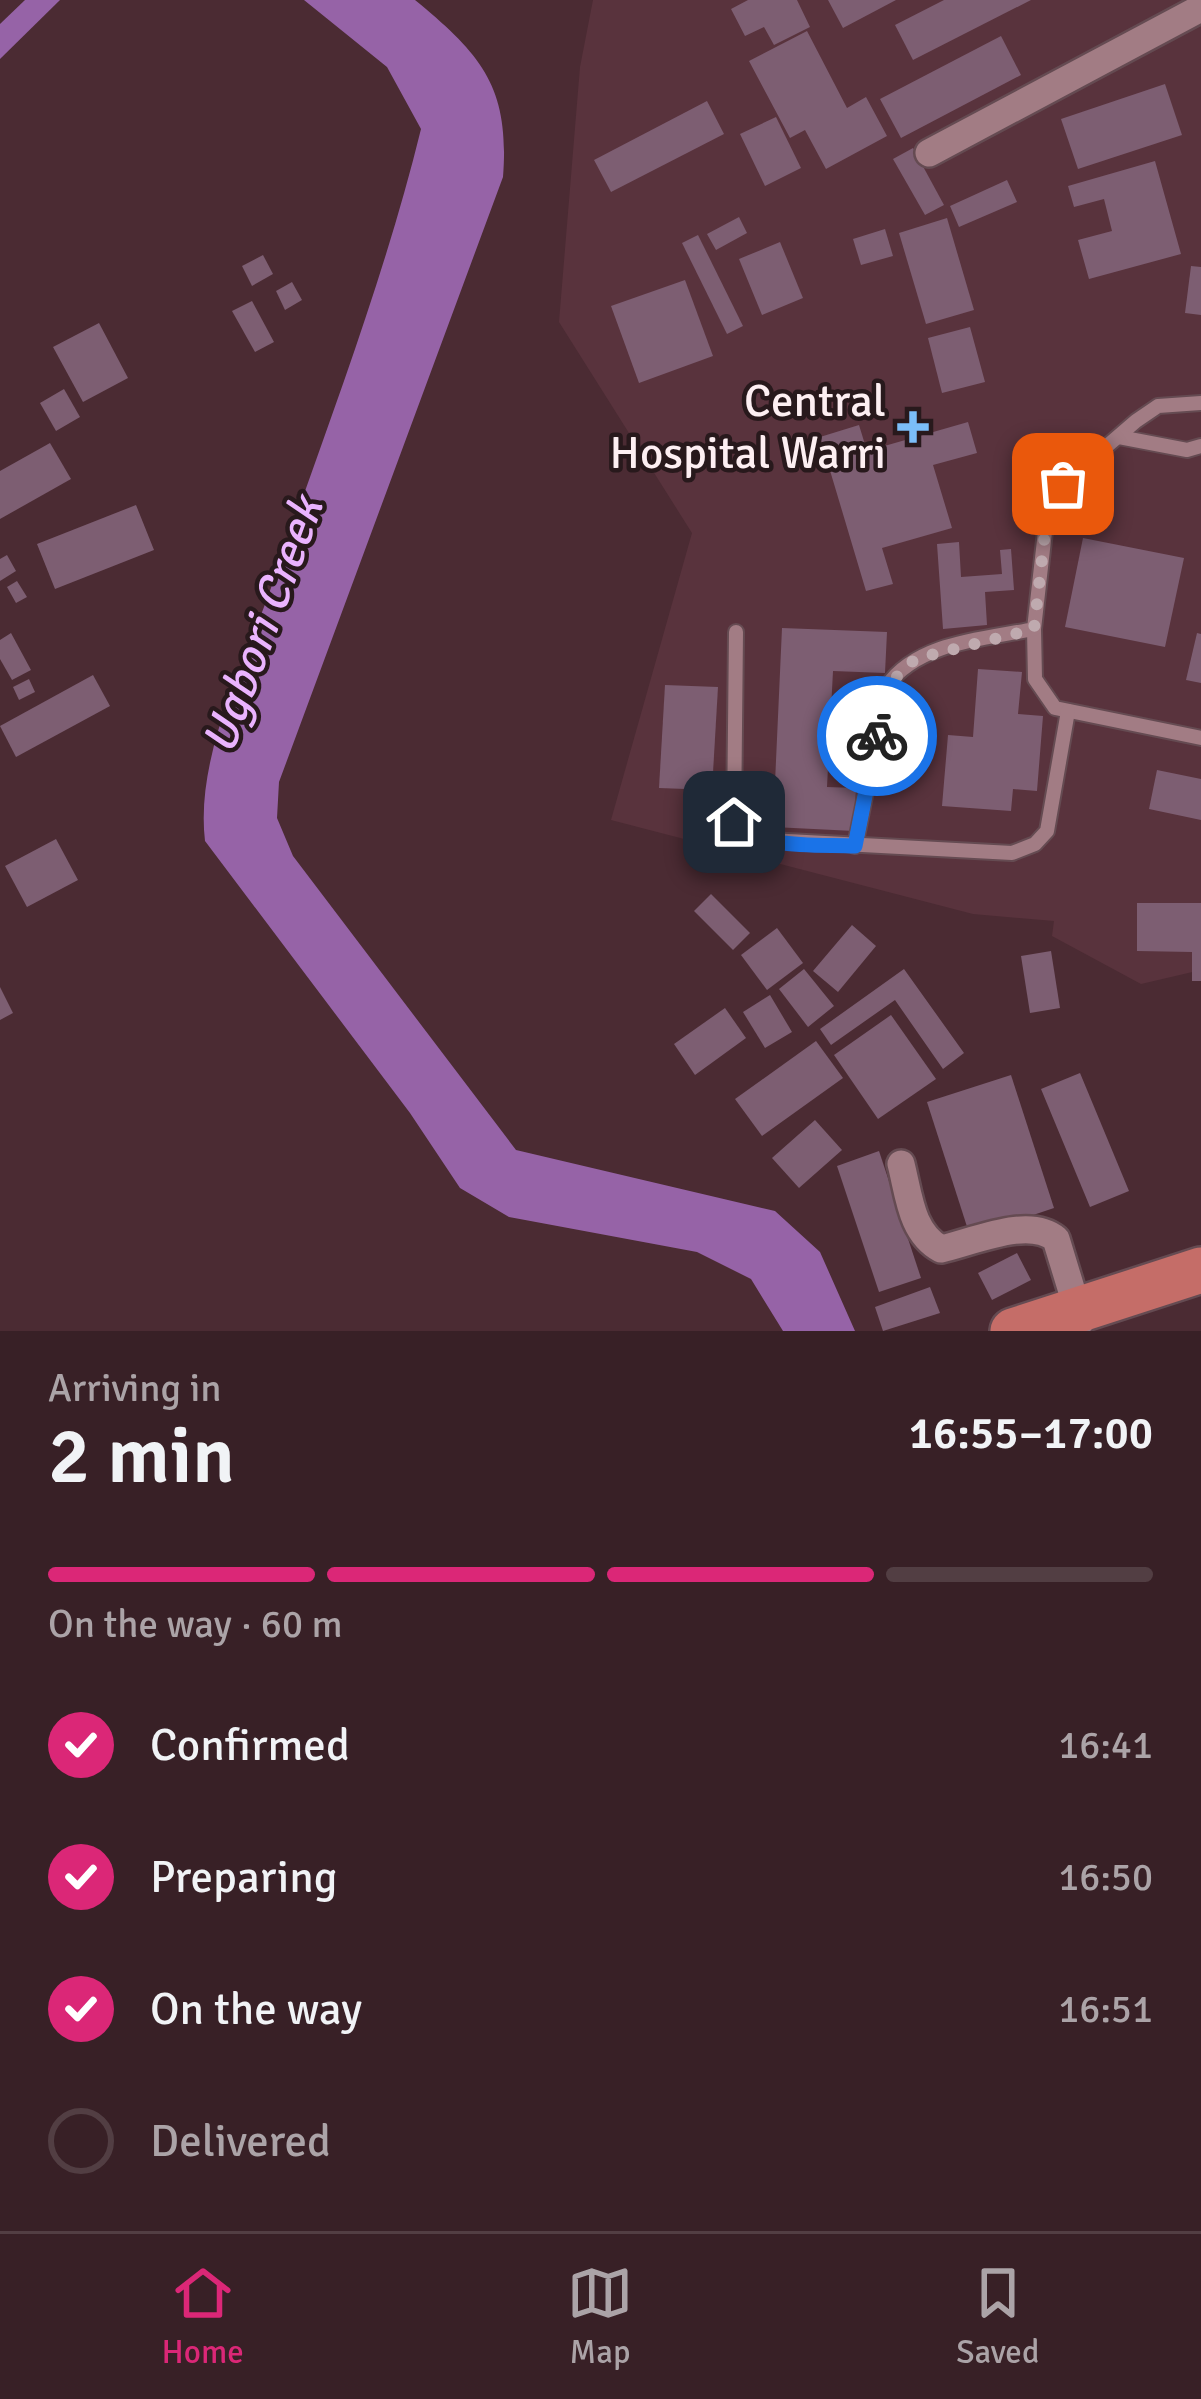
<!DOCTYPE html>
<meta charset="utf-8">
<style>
body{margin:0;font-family:Signika,sans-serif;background:#432d32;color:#f1f3f6;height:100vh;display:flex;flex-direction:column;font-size:45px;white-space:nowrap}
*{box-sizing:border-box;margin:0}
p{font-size:39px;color:#aba3a7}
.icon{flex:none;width:66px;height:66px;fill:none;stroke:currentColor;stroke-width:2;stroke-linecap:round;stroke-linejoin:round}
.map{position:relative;height:1331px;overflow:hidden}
.side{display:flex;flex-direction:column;background:#382026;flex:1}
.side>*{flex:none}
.pin{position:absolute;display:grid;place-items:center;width:102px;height:102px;color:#fff;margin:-51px;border-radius:24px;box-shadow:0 6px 18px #0006}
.courier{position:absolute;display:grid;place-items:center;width:120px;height:120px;margin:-60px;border:9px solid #1a73e8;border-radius:50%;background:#fff;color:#222;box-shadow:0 3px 15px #0007}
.summary em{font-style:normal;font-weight:600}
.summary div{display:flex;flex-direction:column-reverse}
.summary{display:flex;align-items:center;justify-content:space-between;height:204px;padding:0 48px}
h1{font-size:78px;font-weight:600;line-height:90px}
.bar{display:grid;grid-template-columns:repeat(4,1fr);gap:18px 12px;align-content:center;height:144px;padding:0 48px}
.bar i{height:15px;border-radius:9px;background:#523e43}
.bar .selected{background:#db2777}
.bar p{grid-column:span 4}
ol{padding:0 48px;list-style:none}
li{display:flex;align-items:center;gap:36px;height:132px}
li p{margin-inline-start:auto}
li .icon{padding:12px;border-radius:50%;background:#db2777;color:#fff;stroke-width:4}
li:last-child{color:#aba3a7}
li i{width:66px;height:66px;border:6px solid #523e43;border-radius:50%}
.tab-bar{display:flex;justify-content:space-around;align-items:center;height:168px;border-top:3px solid #523e43;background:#382026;font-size:33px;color:#aba3a7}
.tab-bar a{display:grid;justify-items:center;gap:6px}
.tab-bar .selected{color:#db2777}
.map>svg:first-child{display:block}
</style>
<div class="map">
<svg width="1201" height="1331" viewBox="0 0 1201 1331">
<rect width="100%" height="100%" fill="#4b2b33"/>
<polygon fill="#59333d" points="593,0 1201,0 1201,970 1141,984 1052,936 1054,921 973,914 611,820 692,533 559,322 580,67"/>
<g fill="#9663a7">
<polygon points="25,0 60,0 0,59 0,24"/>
<path d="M304 0H415C482 55 510 88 503 177L279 782 277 818 293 856 516 1150 775 1211 820 1252 855 1331H783L751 1279 697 1252 509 1217 460 1188 410 1113 205 841C195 756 245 663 272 585 324 434 383 284 421 129L387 67Z"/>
</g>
<g fill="#7d5e72">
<polygon points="748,0 797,0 810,27 774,45 764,27 745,36 731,9"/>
<polygon points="828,0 896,0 843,28"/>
<polygon points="944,0 1031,0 913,60 895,25"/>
<polygon points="807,31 847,108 866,97 887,136 826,169 805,130 790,138 749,61"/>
<polygon points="1001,36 1021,75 901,138 880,99"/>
<polygon points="1165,84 1182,135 1078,169 1061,119"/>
<polygon points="707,101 724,134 611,192 594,160"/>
<polygon points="776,117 801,168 765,186 740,134"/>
<polygon points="913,148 944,205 925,215 893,159"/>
<polygon points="1155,161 1181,254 1089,279 1078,240 1112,231 1104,199 1074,207 1068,186"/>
<polygon points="1007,180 1017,202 959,227 950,206"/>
<polygon points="739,217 747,233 716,250 707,234"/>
<polygon points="947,218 974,310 926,324 899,233"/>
<polygon points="885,229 893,256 861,265 853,239"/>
<polygon points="698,235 743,326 727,334 682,243"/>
<polygon points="780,242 803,298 762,315 739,259"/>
<polygon points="263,255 273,274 252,286 242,266"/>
<polygon points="1191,266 1201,267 1201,315 1185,313"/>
<polygon points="685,280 713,356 639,383 611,306"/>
<polygon points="292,282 302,300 285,310 276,291"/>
<polygon points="252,301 274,342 255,352 232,311"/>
<polygon points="99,323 128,378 83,402 53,347"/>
<polygon points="970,327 985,382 942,393 928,338"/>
<polygon points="64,389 80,417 56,431 40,403"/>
<polygon points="968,422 977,453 933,465 952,528 882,548 893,584 866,591 820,437 859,425 867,451"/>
<polygon points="50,443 71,479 0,519 0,471"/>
<polygon points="136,505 154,550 55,589 37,544"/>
<polygon points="1083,538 1184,558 1165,647 1065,627"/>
<polygon points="959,542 961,577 1002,574 1000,550 1011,549 1014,590 985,592 987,625 943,629 937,544"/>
<polygon points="7,555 16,571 0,581 0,559"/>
<polygon points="17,581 27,597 16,603 7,587"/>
<polygon points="782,628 887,632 885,673 833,671 827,787 856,788 854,831 773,827"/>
<polygon points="11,633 31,670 12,680 0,659 0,640"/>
<polygon points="1197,633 1201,634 1201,683 1186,680"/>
<polygon points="978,669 1022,672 1018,714 1043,716 1037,791 1013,789 1011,811 942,806 948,735 973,737"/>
<polygon points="93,675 110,706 16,757 0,726"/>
<polygon points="29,679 35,692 19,700 13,687"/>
<polygon points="665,685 718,687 712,790 659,788"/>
<polygon points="1157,770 1201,779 1201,820 1149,809"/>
<polygon points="56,839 78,880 27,907 5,866"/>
<polygon points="711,894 750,933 733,950 694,911"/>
<polygon points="1137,903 1201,903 1201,981 1192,981 1192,952 1137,951"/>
<polygon points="852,925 876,946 838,992 813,971"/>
<polygon points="777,928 803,963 767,990 741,955"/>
<polygon points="1051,951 1060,1008 1030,1013 1021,956"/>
<polygon points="804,969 834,1006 808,1027 779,989"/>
<polygon points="904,969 964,1053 943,1069 895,1000 831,1045 820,1029"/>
<polygon points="0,987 13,1013 0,1020"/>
<polygon points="770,995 792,1032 765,1048 743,1012"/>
<polygon points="725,1008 746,1038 695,1075 674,1044"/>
<polygon points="891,1015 936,1079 878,1119 834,1055"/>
<polygon points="816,1041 843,1078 762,1136 735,1099"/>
<polygon points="1080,1073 1129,1191 1090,1207 1041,1089"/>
<polygon points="1011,1075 1054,1208 970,1236 927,1102"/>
<polygon points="815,1120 842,1150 799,1188 772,1158"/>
<polygon points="879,1151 921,1278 879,1292 837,1166"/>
<polygon points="1017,1253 1031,1280 992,1300 978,1273"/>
<polygon points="930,1287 940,1313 883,1331 875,1307"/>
</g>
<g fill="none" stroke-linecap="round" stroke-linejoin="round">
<defs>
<g id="lane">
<polyline points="1201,403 1158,406 1136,421 1063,484 1048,505 1034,629 1035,679 1055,708 1201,738"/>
<polyline points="1119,437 1187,450 1201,446"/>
<polyline points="736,632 734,822 744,833 769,840 1012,853 1035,844 1047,831 1068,711"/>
<path d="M855 846 887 686C917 642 985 639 1034 629"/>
</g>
<g id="street">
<polyline points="929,153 1201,8"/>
<path d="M901 1164C909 1195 911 1233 941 1249 973 1242 1029 1216 1056 1239L1081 1321"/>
</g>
<polyline id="primary" points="1013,1331 1201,1270"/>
</defs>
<use href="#lane" stroke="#654b52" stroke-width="18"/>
<use href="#street" stroke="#654b52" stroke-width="32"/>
<use href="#primary" stroke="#654b52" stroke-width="50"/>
<use href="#lane" stroke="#a27c84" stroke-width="14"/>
<use href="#street" stroke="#a27c84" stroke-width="27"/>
<use href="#primary" stroke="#c56d68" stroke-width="45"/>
</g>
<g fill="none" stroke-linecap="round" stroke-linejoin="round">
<polyline stroke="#bfaaaf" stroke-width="12" stroke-dasharray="0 21.6" points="877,736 887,686 915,659 1034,629 1048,506 1063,484"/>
<path stroke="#1a73e8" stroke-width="15" d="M734 822C760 850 819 844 855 846L877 736"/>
</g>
<path fill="#7bbef8" stroke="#28191c" stroke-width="4.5" d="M907 409h12v12h12v12h-12v12h-12v-12h-12v-12h12z"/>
<g text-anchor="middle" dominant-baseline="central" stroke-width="9" stroke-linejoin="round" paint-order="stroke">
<g font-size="45" fill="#fdeff2" stroke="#28191c" text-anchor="end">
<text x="886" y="401">Central<tspan x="886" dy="52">Hospital Warri</tspan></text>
</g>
<g font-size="48" font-style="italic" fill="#eab3fe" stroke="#28191c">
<text transform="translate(263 625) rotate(-70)">Ugbori Creek</text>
</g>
</g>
</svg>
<div class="pin" style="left:1063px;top:484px;background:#ea580c"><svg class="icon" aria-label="bag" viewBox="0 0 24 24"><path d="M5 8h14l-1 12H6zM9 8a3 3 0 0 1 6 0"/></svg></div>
<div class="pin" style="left:734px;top:822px;background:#1f2937"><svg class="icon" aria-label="home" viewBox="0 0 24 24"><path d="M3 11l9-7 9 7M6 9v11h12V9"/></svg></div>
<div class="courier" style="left:877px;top:736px"><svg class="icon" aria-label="bike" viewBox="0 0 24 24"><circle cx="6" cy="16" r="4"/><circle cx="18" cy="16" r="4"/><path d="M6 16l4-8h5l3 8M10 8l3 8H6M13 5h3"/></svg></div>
</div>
<section class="side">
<div class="summary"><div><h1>2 min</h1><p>Arriving in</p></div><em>16:55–17:00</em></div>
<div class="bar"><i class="selected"></i><i class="selected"></i><i class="selected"></i><i></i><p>On the way · 60 m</p></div>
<ol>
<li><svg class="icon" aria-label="check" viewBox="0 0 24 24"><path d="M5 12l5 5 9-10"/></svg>Confirmed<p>16:41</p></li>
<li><svg class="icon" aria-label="check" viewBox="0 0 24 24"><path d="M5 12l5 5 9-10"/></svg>Preparing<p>16:50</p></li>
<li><svg class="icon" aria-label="check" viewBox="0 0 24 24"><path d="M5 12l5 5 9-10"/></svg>On the way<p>16:51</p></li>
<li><i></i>Delivered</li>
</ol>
</section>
<nav class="tab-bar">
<a class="selected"><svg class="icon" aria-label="home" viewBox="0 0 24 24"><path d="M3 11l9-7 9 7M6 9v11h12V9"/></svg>Home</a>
<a><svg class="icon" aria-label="map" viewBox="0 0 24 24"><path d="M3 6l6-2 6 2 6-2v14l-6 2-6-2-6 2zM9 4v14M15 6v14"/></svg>Map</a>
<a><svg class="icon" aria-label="saved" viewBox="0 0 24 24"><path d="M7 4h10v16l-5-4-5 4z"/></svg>Saved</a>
</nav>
